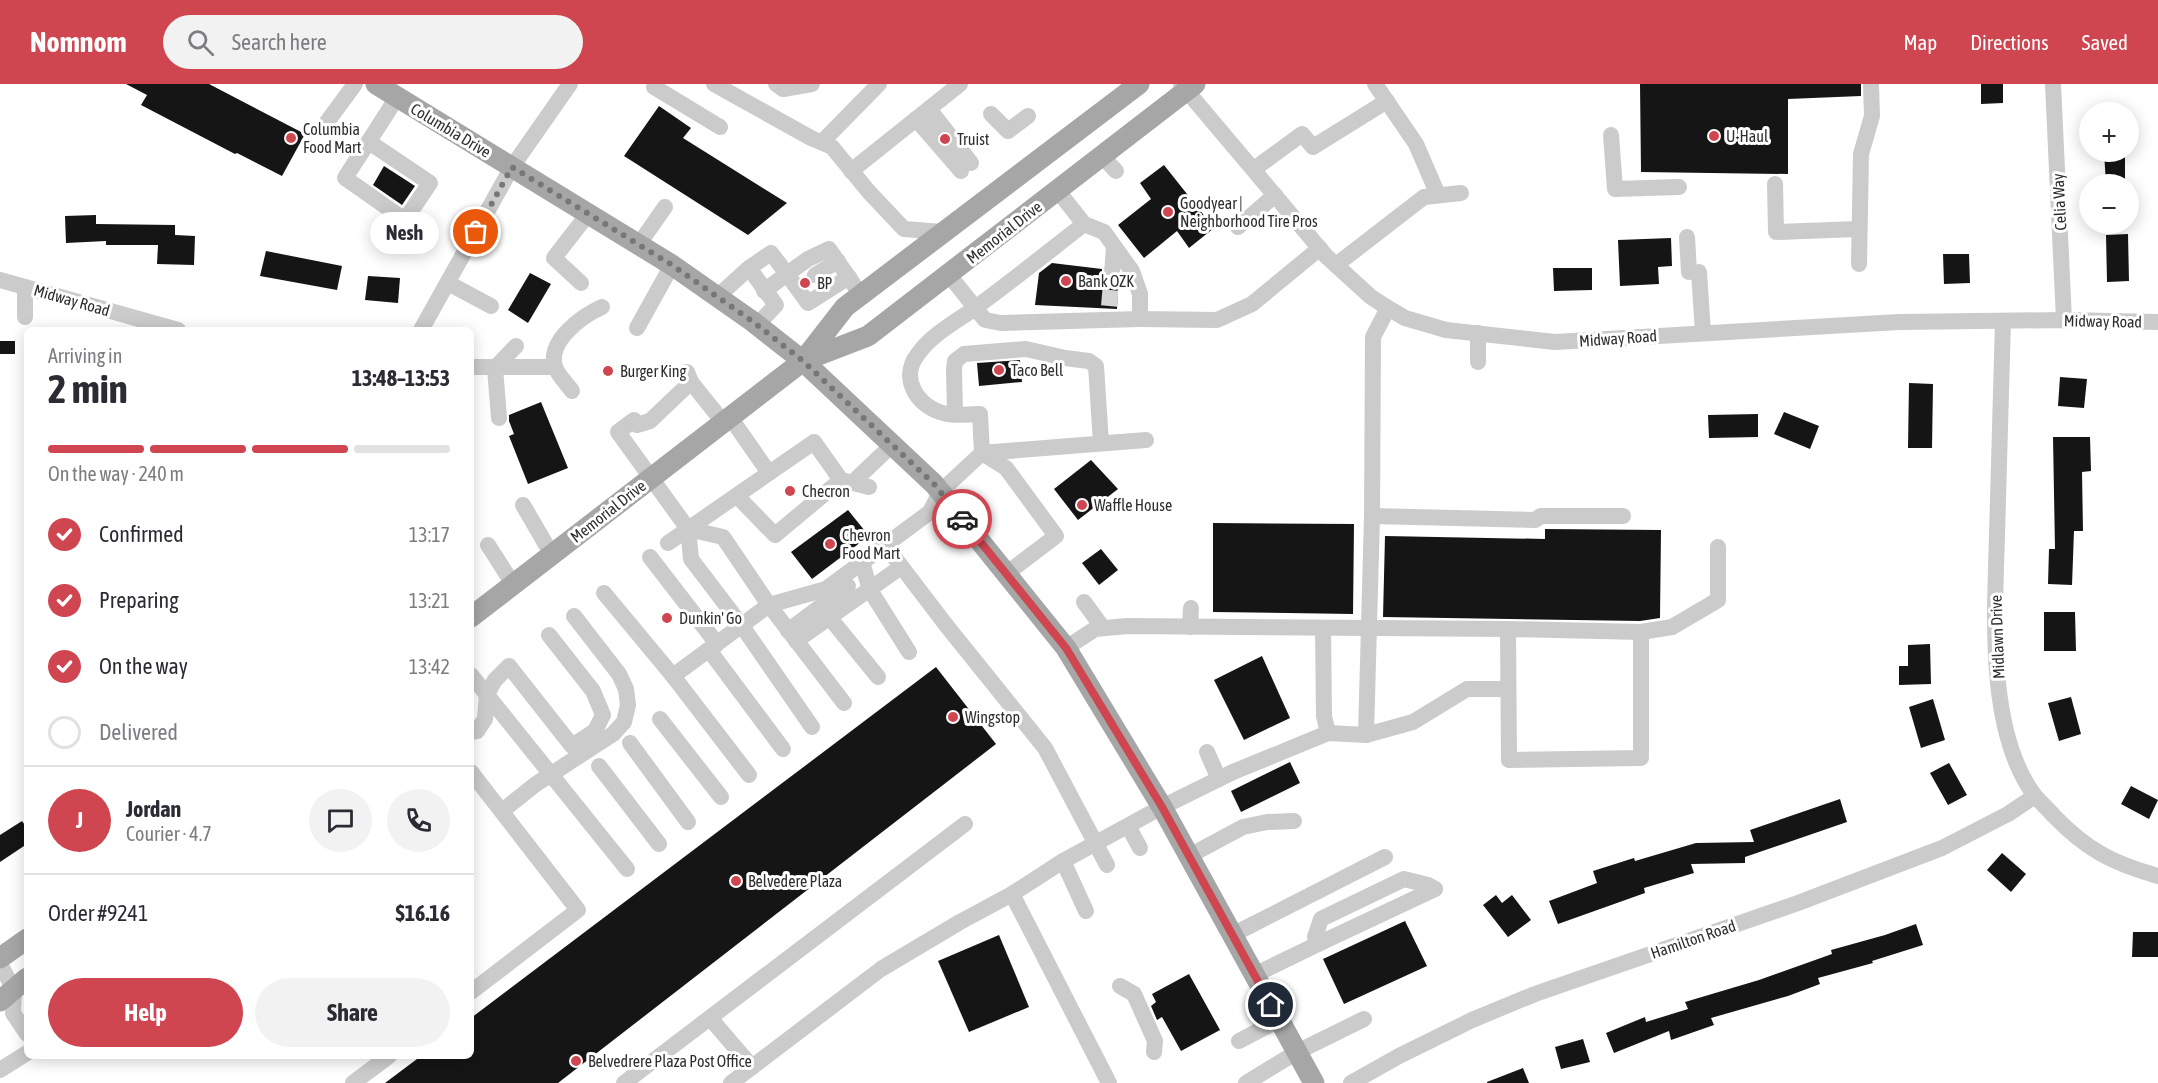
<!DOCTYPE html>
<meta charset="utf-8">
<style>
body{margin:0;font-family:"Asap Condensed",sans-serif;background:#f2f2f3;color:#2b2b33;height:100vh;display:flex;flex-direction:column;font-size:22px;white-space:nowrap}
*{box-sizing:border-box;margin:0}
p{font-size:20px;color:#7c7c81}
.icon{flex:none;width:33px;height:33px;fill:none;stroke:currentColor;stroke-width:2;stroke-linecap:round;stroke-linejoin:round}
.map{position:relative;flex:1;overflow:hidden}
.panel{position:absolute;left:24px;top:243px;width:450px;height:732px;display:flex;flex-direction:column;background:#fff;border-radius:9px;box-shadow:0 3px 15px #0003}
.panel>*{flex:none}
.buttons{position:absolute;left:2079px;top:18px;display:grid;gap:12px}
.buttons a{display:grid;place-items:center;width:60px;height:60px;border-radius:50%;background:#fff;box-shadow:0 3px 15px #0003;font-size:30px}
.pin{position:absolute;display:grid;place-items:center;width:51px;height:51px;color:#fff;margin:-26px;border:3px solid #fff;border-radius:50%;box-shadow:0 2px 6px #0007}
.courier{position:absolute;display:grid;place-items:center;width:60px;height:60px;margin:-30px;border:4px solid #cf4651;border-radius:50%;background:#fff;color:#222;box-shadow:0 2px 8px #0007}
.bubble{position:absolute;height:42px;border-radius:21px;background:#fff;box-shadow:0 3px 15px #0003;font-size:20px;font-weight:700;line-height:42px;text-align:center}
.summary em{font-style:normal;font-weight:700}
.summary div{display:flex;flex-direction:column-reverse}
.summary{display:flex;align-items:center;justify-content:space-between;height:102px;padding:0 24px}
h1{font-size:39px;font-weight:700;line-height:45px}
.bar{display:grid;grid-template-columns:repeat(4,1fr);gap:9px 6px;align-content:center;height:72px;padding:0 24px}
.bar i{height:8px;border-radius:4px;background:#e1e1e2}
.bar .selected{background:#cf4651}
.bar p{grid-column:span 4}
.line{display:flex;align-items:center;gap:15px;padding:0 24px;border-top:2px solid #e1e1e2}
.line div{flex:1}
.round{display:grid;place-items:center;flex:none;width:63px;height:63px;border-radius:32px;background:#f2f2f3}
ol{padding:0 24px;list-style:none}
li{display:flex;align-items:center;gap:18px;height:66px}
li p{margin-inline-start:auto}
li .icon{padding:6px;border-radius:50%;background:#cf4651;color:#fff;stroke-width:4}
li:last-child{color:#7c7c81}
li i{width:33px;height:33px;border:3px solid #e1e1e2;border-radius:50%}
.cta{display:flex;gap:12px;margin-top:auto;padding:12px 24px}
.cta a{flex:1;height:69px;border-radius:36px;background:#cf4651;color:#fff;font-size:24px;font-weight:700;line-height:69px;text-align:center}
.cta a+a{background:#f2f2f3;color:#2b2b33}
header{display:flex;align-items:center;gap:36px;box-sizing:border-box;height:84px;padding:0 30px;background:#cf4651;color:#fff}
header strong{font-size:28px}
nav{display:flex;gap:33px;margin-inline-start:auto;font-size:21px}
.search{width:420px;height:54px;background:#f2f2f3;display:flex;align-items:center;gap:15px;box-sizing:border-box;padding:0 21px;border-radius:33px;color:#7c7c81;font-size:22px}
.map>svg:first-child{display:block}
</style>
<header>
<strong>Nomnom</strong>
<div class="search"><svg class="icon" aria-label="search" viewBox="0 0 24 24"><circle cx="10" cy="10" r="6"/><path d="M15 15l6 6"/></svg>Search here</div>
<nav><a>Map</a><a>Directions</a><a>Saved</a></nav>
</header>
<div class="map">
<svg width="2158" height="999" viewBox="0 0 2158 999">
<rect width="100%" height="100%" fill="#fff"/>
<g fill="#151515">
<polygon points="126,0 209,0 305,50 282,92 237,69 235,70 141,21 147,11"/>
<polygon points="1640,0 1861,0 1861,12 1788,15 1788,90 1641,88"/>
<polygon points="1981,0 2003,0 2003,19 1981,20"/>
<polygon points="659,22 691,44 683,54 787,119 748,151 624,72"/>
<polygon points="2104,68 2125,68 2125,100 2106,100"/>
<polygon points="1164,81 1214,144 1189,164 1177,147 1144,174 1118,141 1151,115 1140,99"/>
<polygon points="384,82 415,102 402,121 373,101"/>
<polygon points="96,131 96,140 175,141 175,151 195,152 194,181 157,180 158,161 106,161 106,157 66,159 65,132"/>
<polygon points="2128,150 2129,197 2107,198 2106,151"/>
<polygon points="1671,154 1672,182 1658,183 1659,200 1620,202 1618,156"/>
<polygon points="266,167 342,182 337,206 260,192"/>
<polygon points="1943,170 1969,170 1970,199 1944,200"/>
<polygon points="1052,179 1102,185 1102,193 1106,197 1112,199 1118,197 1117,225 1035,221 1039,189"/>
<polygon points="1553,184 1592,184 1592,206 1554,207"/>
<polygon points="530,189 551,200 528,239 508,226"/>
<polygon points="368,192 400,194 398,219 365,216"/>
<rect x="0" y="257" width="15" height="13"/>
<polygon points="1020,276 1022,298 979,302 977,279"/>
<polygon points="2060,293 2087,295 2084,324 2058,322"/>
<polygon points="1909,299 1933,300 1932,364 1908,364"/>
<polygon points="541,318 568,384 528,400 509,352 514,350 509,337 509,331"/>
<polygon points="1784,328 1819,342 1810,365 1774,350"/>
<polygon points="1758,330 1758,353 1709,354 1708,331"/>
<polygon points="2053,353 2090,353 2091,387 2082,388 2083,447 2074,447 2072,501 2048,500 2049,465 2055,465"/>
<polygon points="1091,376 1118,405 1078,436 1054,405"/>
<polygon points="848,426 869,452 812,495 791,468"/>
<polygon points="1213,439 1354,440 1353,530 1213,528"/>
<polygon points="1545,445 1661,446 1660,534 1640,537 1383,533 1385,452 1545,455"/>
<polygon points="1101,465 1118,486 1099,501 1082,479"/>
<polygon points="2044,528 2075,528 2076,567 2044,567"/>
<polygon points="1930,560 1931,600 1899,601 1899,582 1908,582 1908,561"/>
<polygon points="1262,572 1290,634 1244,656 1214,596"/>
<polygon points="936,583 996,660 558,999 385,999 421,972 471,972 471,934"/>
<polygon points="2071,613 2081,650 2059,657 2048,619"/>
<polygon points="1933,615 1945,656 1921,664 1909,623"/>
<polygon points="1290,678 1300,699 1241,728 1231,707"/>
<polygon points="1949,679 1967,711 1948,721 1930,689"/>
<polygon points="2131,702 2158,716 2149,735 2121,720"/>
<polygon points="1840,715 1847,738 1745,773 1745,779 1691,780 1694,789 1644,804 1645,809 1558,840 1549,817 1597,799 1593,787 1634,774 1635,777 1696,759 1754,758 1750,746"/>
<polygon points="22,737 27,744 27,760 0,778 0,751"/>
<polygon points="2002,769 2026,790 2011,808 1987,786"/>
<polygon points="1496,811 1502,819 1512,811 1531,836 1508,853 1483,821"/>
<polygon points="1405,837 1427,882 1344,920 1323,875"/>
<polygon points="1916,840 1923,861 1872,877 1873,879 1818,894 1820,900 1788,912 1711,934 1714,941 1671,956 1669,947 1614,969 1606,949 1645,933 1646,938 1688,925 1685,918 1759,896 1832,870 1831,866 1885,851"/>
<polygon points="2133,848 2158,848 2158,873 2132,873"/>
<polygon points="999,851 1029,923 969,948 938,877"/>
<polygon points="1189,890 1220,946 1181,967 1162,933 1157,936 1151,922 1156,918 1152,910"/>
<polygon points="1583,955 1590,978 1561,985 1555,963"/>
<polygon points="1523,984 1529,999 1487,999 1487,998"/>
</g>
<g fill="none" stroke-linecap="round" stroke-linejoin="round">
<polyline stroke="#d5d5d5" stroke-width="16" stroke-dasharray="16 8" stroke-linecap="butt" points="1109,222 1112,189"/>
<g stroke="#cbcbcb" stroke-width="16">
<polyline points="714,0 811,54 832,63 869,108 904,145 943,148"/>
<polyline points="776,0 783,5 812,0"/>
<polyline points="1181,0 1326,172 1371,213 1388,224 1405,234 1446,246 1555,258 1899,238 2064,236 2158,238"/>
<polyline points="1375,0 1416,60 1438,111"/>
<polyline points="2053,0 2064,236"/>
<polyline points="654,3 720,43"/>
<polyline points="929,25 971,79"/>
<polyline points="991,30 1008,47 1028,32"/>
<polyline points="916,35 961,87"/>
<polyline points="327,38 355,0"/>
<polyline points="1611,51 1615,105 1679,103"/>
<path d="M369 58 430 99 405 136 345 94C362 67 380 41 397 13"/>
<polyline points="822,58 879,0"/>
<polyline points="1102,72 1116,87"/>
<polyline points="1254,85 1302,50 1313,63 1387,17"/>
<polyline points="851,87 960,0"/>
<polyline points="1775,100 1776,148 1858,145"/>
<polyline points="1058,107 1084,140 1104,148 1132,187 1140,210 1140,235 1217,236 1252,220 1320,164"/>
<polyline points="1238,143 1275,111"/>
<polyline points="1687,153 1689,188"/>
<polyline points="639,160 665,123"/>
<polyline points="1859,180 1861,70 1872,32 1871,0"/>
<polyline points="1336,181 1424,113 1461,109"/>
<polyline points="749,184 771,169 787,190 808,175 829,165 861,211"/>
<polyline points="1699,188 1703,249"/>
<polyline points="1112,189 1114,163"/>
<polyline points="815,191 838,177"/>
<polyline points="949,191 985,236 1001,239 1140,235"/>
<polyline points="0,196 178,246"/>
<polyline points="448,199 491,222"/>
<polyline points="581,199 554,174 588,130"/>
<polyline points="764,207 787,190 808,219 849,193"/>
<polyline points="717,213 749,184 776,221 757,241"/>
<polyline points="25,233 25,203"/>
<path d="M2003 237C2001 309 1999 380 1997 451 1995 529 1986 647 2035 712 2041 719 2048 725 2054 732 2087 766 2112 779 2158 792"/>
<polyline points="637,244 672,181"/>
<polyline points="421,246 512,83 570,0"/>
<polyline points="1478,249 1478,278"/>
<polyline points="471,283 555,283"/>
<polyline points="687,288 691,298 650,337 637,341 634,336 618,348 688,445 691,475 742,542 812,643"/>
<polyline points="691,298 723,338"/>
<path d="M572 307C567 300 558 291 555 283 547 257 582 232 602 223"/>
<polyline points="955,330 954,285 955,277 964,270 1026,265 1065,274 1089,277 1096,282 1101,359"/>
<polyline points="499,334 495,284 516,262"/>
<polyline points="982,369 1006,384 1056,452 1006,490"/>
<polyline points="982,369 1146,356"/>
<polyline points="769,389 814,358 841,396 869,403"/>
<polyline points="852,399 892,361"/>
<polyline points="737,412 775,451 841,396"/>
<polyline points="523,421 552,471"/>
<polyline points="1372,432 1535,436 1541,432 1623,432"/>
<polyline points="688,445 723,453 769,521 844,619"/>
<polyline points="668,459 769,389 730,333"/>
<polyline points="488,461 513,500"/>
<polyline points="885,461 946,541 1045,664 1107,781"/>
<polyline points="650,473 711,552 716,561"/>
<polyline points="862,478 870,506 909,568"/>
<polyline points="604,509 673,592"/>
<polyline points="1084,518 1103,544"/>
<polyline points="830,534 878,593"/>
<polyline points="1190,543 1191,524"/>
<polyline points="1508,545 1509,676 1641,674 1641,548"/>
<polyline points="788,547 848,502"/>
<polyline points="796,557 901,483"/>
<polyline points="1066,564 1095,545 1127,542 1508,545 1641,548 1672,543 1718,516 1718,463"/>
<polyline points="709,566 783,665"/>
<polyline points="471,591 627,785"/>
<polyline points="660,635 721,713"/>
<polyline points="471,648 477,647 485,635 487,610 495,596 509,582 572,662 595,647 603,631 593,607 549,551"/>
<polyline points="1328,649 1366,651 1372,432 1373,253 1388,224"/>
<polyline points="1366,651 1413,638 1467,605 1508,605"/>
<polyline points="630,659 688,738"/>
<polyline points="1207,668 1219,695"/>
<polyline points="599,682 659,760"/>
<polyline points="471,688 578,826 471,908"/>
<path d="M749 691 673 592 769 521 826 505 930 428 940 408 982 369 980 330C970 330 957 332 947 330 919 325 898 295 918 270 932 250 956 238 975 224 1012 197 1048 168 1084 140"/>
<polyline points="502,727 536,700 613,650 624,638 628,621 626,605 619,590 574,532"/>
<polyline points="1128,742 1140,764"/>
<polyline points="1189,772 1243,743 1267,738 1294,737"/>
<polyline points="1063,777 1086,827"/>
<polyline points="1012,810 1109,999"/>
<polyline points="1232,851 1385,773"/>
<polyline points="1318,860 1435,805"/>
<polyline points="0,880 14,906 13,929 27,950"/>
<polyline points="1254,891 1318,860 1315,853 1321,835 1404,795 1428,801 1435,805"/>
<polyline points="1120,902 1134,910 1155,957 1154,968"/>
<polyline points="710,934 752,983"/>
<polyline points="1239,957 1279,936"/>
<polyline points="0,986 27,969"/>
<polyline points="353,999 389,972"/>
<polyline points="624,999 965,740"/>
<polyline points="731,999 881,885 960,838 1012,810 1063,777 1162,723 1233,688 1328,649 1324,632 1323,544"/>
<polyline points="1246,999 1297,968 1364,935"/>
<polyline points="1351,999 1399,972 1472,936 1535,910 1798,819 1942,764 2008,730 2035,712"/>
</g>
<g stroke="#a6a6a6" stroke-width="21">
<polyline points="376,0 672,181 752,237 803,277 934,400 1066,564 1162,723 1314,999"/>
<polyline points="803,277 868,252 1195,0"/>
<polyline points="471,533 803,277 845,223 1139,0"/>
<polyline points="0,874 27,855"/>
<polyline points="0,917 27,894"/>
</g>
</g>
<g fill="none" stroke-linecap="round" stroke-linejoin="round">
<polyline stroke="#777" stroke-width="6" stroke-dasharray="0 10.8" points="476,148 512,83 672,181 752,237 803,277 934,400 962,435"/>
<polyline stroke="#cf4651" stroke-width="8" points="962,435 1066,564 1162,723 1271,921"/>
</g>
<g fill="#cf4651" stroke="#fff" stroke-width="2">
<circle cx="1714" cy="52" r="6"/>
<circle cx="291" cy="54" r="6"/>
<circle cx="945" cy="55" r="6"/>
<circle cx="1168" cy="128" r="6"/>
<circle cx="1066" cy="197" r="6"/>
<circle cx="805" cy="199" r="6"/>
<circle cx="999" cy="286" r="6"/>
<circle cx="608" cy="287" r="6"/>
<circle cx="790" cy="407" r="6"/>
<circle cx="1082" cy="421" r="6"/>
<circle cx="830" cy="460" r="6"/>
<circle cx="667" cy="534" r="6"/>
<circle cx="953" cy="633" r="6"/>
<circle cx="736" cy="797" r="6"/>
<circle cx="576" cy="977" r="6"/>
</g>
<g text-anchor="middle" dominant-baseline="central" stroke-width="6" stroke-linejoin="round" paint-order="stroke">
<g font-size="16" fill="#2e2e2e" stroke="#fff" text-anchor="start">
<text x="303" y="45">Columbia<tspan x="303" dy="18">Food Mart</tspan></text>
<text x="1726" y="52">U-Haul</text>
<text x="957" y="55">Truist</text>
<text x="1180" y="119">Goodyear |<tspan x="1180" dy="18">Neighborhood Tire Pros</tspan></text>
<text x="1078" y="197">Bank OZK</text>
<text x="817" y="199">BP</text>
<text x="1011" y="286">Taco Bell</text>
<text x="620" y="287">Burger King</text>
<text x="802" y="407">Checron</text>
<text x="1094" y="421">Waffle House</text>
<text x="842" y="451">Chevron<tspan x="842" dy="18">Food Mart</tspan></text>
<text x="679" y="534">Dunkin' Go</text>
<text x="965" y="633">Wingstop</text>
<text x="748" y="797">Belvedere Plaza</text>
<text x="588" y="977">Belvedrere Plaza Post Office</text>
</g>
<g font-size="16" fill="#2e2e2e" stroke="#fff">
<text transform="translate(451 46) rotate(31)">Columbia Drive</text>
<text transform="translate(2059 118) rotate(-93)">Celia Way</text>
<text transform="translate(1004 148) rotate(-38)">Memorial Drive</text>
<text transform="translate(72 216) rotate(16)">Midway Road</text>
<text transform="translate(2103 237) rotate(1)">Midway Road</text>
<text transform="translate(1618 254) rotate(-4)">Midway Road</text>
<text transform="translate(608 427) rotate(-38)">Memorial Drive</text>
<text transform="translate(1997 553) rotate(-92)">Midlawn Drive</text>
<text transform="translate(1693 855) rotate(-19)">Hamilton Road</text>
</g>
</g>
</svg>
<div class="buttons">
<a>+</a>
<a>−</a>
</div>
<div class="pin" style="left:476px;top:148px;background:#ea580c"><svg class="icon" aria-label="bag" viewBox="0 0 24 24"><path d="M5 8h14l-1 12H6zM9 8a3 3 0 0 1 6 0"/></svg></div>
<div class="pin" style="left:1271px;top:921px;background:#1f2937"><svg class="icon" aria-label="home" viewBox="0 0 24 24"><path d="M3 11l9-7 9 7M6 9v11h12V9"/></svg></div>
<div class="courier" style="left:962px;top:435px"><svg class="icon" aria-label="car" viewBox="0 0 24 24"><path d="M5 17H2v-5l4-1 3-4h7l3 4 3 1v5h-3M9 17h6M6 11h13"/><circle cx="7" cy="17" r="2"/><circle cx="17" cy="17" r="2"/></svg></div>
<div class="bubble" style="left:370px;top:128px;width:69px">Nesh</div>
<section class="panel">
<div class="summary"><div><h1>2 min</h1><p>Arriving in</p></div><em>13:48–13:53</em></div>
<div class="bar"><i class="selected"></i><i class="selected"></i><i class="selected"></i><i></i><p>On the way · 240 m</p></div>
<ol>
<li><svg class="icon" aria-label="check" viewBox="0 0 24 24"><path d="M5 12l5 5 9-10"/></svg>Confirmed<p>13:17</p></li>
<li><svg class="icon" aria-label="check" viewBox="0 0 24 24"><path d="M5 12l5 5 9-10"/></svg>Preparing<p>13:21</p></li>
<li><svg class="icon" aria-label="check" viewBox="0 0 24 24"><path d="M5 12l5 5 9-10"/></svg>On the way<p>13:42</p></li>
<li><i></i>Delivered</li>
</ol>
<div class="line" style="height:108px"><b class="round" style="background:#cf4651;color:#fff">J</b><div><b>Jordan</b><p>Courier · 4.7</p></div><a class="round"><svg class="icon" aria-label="chat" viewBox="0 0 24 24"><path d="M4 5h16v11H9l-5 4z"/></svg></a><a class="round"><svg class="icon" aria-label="phone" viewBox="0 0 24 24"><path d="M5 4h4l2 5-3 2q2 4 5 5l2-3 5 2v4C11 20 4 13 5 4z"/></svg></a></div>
<div class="line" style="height:78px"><div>Order #9241</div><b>$16.16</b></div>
<div class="cta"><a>Help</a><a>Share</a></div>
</section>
</div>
